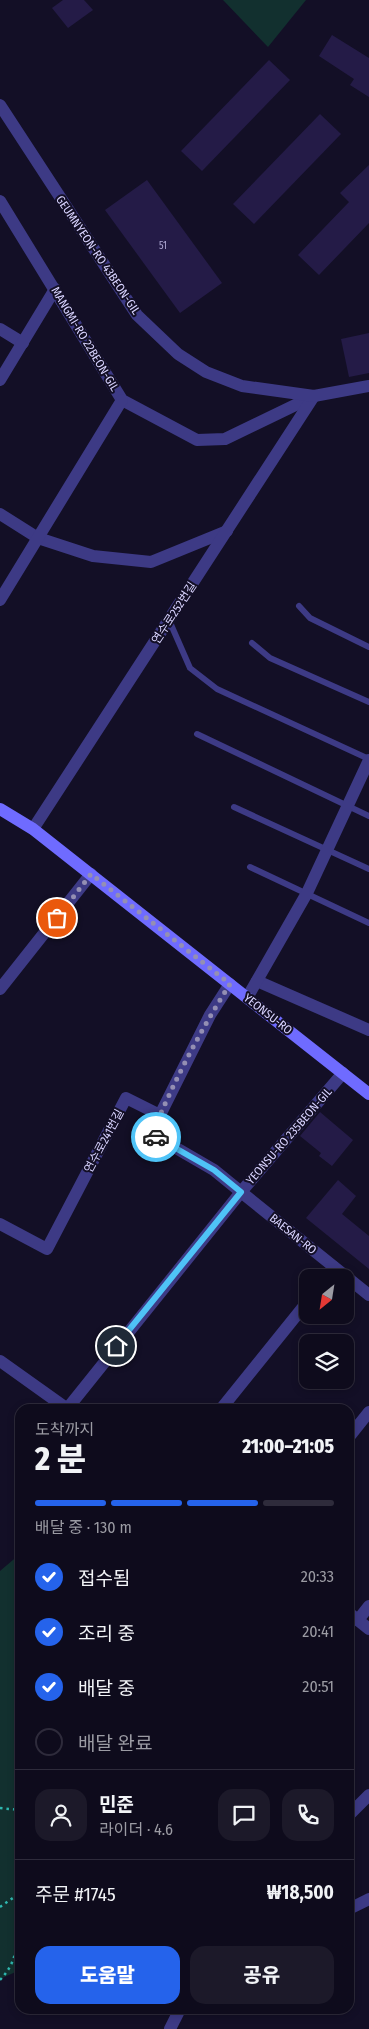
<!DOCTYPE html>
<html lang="ko">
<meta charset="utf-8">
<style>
body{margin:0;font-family:"Fira Sans Condensed","Noto Sans KR",sans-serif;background:#1c1929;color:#f1f3f6;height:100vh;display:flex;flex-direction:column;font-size:19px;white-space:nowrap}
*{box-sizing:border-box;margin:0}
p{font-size:16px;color:#9b9ba3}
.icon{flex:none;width:28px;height:28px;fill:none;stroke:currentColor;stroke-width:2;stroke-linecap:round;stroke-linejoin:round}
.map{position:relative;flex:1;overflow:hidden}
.details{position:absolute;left:15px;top:1404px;width:339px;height:610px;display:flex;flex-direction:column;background:#0e0b1c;border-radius:15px;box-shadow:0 2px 8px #0003,0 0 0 1px #2e2b3b}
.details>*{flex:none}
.needle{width:32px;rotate:210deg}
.buttons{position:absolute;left:299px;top:1269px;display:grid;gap:10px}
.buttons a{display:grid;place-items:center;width:55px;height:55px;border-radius:10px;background:#0e0b1c;box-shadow:0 2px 8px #0003,0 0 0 1px #2e2b3b;font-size:25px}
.pin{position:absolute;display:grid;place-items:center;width:42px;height:42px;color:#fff;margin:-21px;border:2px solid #fff;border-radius:50%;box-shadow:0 1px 5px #0007}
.courier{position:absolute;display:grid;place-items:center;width:50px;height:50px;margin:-25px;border:4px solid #4fc3f7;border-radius:50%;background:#fff;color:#222;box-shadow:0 1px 6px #0007}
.head em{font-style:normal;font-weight:800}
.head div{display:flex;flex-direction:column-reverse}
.head{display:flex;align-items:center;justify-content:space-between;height:85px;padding:0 20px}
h1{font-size:32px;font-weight:800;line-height:38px}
.bar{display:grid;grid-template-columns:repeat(4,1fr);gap:8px 5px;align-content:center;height:60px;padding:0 20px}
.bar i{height:6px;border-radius:4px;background:#2e2b3b}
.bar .selected{background:#2563eb}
.bar p{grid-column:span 4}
.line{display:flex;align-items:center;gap:12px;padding:0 20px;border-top:1px solid #2e2b3b}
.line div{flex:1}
.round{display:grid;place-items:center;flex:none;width:52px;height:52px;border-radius:15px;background:#1c1929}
ol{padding:0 20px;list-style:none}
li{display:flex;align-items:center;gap:15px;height:55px}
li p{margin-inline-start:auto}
li .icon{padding:5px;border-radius:50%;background:#2563eb;color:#fff;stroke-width:4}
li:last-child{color:#9b9ba3}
li i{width:28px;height:28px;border:2px solid #2e2b3b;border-radius:50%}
.cta{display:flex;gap:10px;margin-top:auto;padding:10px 20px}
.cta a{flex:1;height:58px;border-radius:15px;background:#2563eb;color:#fff;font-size:20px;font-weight:800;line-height:58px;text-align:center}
.cta a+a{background:#1c1929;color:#f1f3f6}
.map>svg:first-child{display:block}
</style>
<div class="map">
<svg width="369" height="2029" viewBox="0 0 369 2029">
<rect width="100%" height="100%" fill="#130f26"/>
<g fill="#12302f">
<polygon points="223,0 306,0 268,47"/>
<polygon points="20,1554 20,1970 0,1979 0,1571"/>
</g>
<g fill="#241b47">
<polygon points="63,0 84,0 93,10 68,28 52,8"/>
<polygon points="332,35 369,58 369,97 350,85 354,79 319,56"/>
<polygon points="269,60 290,80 202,171 181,151"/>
<polygon points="320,114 341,134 254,224 233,204"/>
<polygon points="369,165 369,223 319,275 298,255 349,202 340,193"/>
<polygon points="147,180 222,283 180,313 105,210"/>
<polygon points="369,333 369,373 349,377 341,339"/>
<polygon points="320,1112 353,1140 332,1166 319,1156 321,1153 300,1136"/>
<polygon points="338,1180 356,1196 342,1214 369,1236 369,1269 306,1218"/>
</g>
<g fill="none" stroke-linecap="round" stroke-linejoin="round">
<g stroke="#2fb8b0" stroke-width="2.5" stroke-dasharray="2.5 4" stroke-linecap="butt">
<polyline points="0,1808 20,1810"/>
<polyline points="0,1907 20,1893"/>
<path d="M0 1980C16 1963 14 1953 20 1934"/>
</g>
<g stroke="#3d3a85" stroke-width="6">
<polyline points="299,606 310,618 369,647"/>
<polyline points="169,620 190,668 217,689 369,759"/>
<polyline points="252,643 270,658 369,702"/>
<polyline points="197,734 369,816"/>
<polyline points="234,807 369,869"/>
<polyline points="250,867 369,923"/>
</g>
<g stroke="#3d3a85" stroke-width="12">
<polyline points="0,201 122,400 197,440 225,439 314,396"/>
<polyline points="0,329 23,343"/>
<polyline points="0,380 55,289"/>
<polyline points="0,514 38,538 93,556 151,562 227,531"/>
<polyline points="0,600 122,400"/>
<polyline points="33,829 314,396"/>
<polyline points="257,981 369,1030"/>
<polyline points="0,989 91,874"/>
<polyline points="247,998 307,893 369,760"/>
<polyline points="160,1115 152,1134 214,1170 241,1192"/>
<polyline points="0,1224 47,1249 126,1098 160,1115 210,1015 230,984"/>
<polyline points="326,1278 334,1267"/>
<polyline points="67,1409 241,1192 343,1073"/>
<polyline points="221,1409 308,1301"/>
<polyline points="349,1437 369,1412"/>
<polyline points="349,1613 369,1629"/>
<polyline points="358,1620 369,1606"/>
<polyline points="349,1815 369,1795"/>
<polyline points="349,1909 369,1899"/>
<polyline points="170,2029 180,2009"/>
</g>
<g stroke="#3d3a85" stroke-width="12">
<polyline points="0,105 137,315 178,354 206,372 242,386 314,396 369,386"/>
<polyline points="241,1192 369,1295"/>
<polyline points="0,1361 66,1408"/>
</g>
<polyline stroke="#6f6bff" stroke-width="12" points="0,809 33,829 369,1094"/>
</g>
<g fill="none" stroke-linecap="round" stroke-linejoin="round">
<path stroke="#948fb3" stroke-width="5" stroke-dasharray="0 9" d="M57 918 91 874 230 984C200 1031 173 1083 152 1134L156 1137"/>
<polyline stroke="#4fc3f7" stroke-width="6" points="116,1346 241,1192 214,1170 156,1137"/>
</g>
<g text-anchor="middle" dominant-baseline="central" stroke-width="4" stroke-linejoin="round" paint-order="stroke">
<g font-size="10" fill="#aca6d1">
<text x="163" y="246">51</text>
</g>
<g font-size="12" fill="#d9d4ff" stroke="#130f26">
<text transform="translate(98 255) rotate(56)">GEUMNYEON-RO 43BEON-GIL</text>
<text transform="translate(85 339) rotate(59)">MANGMI-RO 22BEON-GIL</text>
<text transform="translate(174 613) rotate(-57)">연수로252번길</text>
<text transform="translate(268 1014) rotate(38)">YEONSU-RO</text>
<text transform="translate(289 1136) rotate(-49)">YEONSU-RO 235BEON-GIL</text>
<text transform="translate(104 1141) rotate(-62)">연수로241번길</text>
<text transform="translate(293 1234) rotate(39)">BAESAN-RO</text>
</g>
</g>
</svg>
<div class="buttons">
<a><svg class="needle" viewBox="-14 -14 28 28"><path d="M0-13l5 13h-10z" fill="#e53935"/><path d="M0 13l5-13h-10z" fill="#9b9ba3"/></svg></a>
<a><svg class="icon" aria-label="layers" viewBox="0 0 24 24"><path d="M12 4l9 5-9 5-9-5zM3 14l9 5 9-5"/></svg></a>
</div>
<div class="pin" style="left:57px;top:918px;background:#ea580c"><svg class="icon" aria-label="bag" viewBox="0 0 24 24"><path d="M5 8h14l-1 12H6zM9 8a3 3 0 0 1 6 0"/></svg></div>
<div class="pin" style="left:116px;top:1346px;background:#1f2937"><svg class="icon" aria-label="home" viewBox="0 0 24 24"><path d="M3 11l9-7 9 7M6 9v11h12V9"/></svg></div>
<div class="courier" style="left:156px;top:1137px"><svg class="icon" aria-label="car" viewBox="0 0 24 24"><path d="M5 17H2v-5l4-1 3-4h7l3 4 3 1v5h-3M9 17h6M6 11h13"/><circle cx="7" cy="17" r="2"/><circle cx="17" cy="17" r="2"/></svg></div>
<section class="details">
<div class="head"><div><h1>2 분</h1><p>도착까지</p></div><em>21:00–21:05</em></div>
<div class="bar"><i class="selected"></i><i class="selected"></i><i class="selected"></i><i></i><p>배달 중 · 130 m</p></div>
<ol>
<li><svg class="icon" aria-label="check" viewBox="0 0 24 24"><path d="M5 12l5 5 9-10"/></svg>접수됨<p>20:33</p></li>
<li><svg class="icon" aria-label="check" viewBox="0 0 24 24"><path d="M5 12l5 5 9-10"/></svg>조리 중<p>20:41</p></li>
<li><svg class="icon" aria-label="check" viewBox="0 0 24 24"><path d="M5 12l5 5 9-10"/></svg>배달 중<p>20:51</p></li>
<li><i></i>배달 완료</li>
</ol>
<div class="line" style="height:90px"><a class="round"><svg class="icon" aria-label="person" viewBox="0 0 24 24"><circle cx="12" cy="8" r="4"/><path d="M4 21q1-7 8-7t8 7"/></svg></a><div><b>민준</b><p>라이더 · 4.6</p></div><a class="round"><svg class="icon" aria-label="chat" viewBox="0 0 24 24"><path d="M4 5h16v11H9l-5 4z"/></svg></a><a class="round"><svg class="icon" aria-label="phone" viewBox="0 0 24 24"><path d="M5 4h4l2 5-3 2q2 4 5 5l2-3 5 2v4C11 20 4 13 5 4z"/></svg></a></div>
<div class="line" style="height:65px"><div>주문 #1745</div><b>₩18,500</b></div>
<div class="cta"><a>도움말</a><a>공유</a></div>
</section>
</div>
